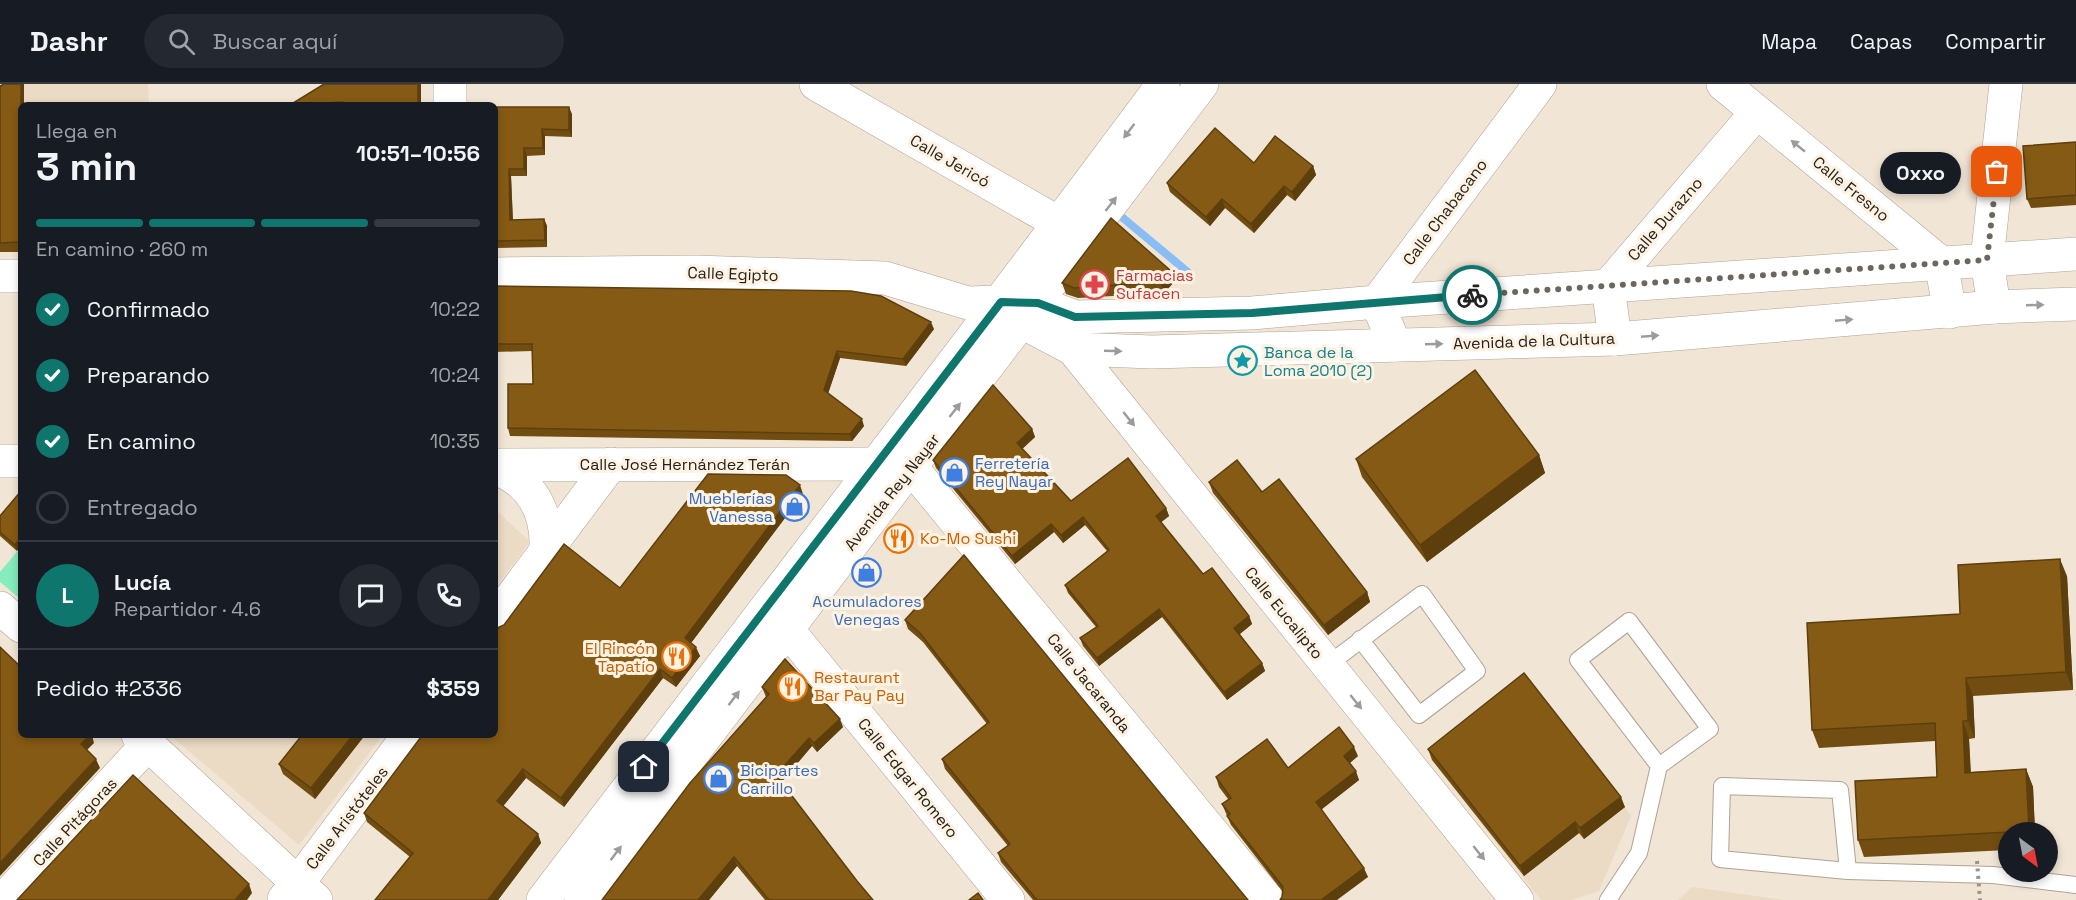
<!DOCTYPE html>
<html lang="es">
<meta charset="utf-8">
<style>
body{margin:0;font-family:"Space Grotesk",sans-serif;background:#242831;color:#f1f3f6;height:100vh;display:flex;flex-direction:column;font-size:22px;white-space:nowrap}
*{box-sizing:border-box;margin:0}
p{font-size:20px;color:#9ea1a6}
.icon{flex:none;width:33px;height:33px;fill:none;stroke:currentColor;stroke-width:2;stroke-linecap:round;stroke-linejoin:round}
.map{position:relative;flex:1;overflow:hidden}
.drawer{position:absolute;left:18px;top:18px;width:480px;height:636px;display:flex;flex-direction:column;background:#171b24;border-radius:9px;box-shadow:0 3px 9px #0003}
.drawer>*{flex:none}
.needle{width:39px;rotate:148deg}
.buttons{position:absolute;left:1998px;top:738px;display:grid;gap:12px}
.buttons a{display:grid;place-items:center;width:60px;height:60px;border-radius:50%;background:#171b24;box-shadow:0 3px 9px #0003;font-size:30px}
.pin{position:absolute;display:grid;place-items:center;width:51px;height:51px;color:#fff;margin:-26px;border-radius:12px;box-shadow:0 3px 9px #0006}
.courier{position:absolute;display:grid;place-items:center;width:60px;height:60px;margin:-30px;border:4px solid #0f766e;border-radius:50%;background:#fff;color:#222;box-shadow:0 2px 8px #0007}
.bubble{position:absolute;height:42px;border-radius:21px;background:#171b24;box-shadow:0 3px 9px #0003;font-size:20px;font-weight:700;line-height:42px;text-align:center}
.summary em{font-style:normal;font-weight:700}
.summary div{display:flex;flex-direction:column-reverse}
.summary{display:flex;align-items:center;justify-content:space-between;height:102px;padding:0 18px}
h1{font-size:39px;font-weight:700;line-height:45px}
.bar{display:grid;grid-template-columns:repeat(4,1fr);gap:9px 6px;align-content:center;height:72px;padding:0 18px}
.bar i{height:8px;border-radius:4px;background:#363941}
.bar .current{background:#0f766e}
.bar p{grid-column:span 4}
.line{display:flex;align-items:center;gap:15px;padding:0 18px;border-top:2px solid #363941}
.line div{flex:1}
.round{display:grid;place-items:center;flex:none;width:63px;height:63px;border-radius:32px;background:#242831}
ol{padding:0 18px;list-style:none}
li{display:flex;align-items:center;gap:18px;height:66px}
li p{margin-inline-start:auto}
li .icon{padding:6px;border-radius:50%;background:#0f766e;color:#fff;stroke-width:4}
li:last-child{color:#9ea1a6}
li i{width:33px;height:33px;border:3px solid #363941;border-radius:50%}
header{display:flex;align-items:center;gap:36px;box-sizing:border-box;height:84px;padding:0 30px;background:#171b24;border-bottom:2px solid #363941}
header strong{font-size:28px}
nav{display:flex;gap:33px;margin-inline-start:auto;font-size:21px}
.search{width:420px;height:54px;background:#242831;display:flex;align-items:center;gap:15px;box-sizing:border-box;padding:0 21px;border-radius:33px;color:#9ea1a6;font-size:22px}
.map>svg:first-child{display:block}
</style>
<header>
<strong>Dashr</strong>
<div class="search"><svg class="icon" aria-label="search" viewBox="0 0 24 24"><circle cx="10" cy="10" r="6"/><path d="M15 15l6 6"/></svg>Buscar aquí</div>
<nav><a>Mapa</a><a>Capas</a><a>Compartir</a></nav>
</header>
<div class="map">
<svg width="2076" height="816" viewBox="0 0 2076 816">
<rect width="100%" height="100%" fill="#f1e5d5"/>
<g fill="#ebdac4">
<polygon points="24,0 148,0 149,21 24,21"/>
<polygon points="495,425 530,458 495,504"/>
<polygon points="170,651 383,651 299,761"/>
<polygon points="1432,676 1625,723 1631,732 1599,807 1571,816 1541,816"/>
<polygon points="1692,803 1783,816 1678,816"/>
</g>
<polygon fill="#85ecbd" points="21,463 21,509 18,513 0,498 0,488"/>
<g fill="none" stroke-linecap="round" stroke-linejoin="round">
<polyline stroke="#89bdf6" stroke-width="8" points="1123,134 1189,189"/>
<defs>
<g id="service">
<polyline points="1326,582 1422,510 1477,587 1419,631 1360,555"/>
<polyline points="1848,787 1840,706 1722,702 1720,775 1848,787 1993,791 2076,801"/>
<polyline points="1608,816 1639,769 1659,682 1710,645 1629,537 1578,576 1659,682"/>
</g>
<g id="minor">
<polyline points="816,0 1083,153"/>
<polyline points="1723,0 1941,179 1950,228"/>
<polyline points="450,21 450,0"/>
<polyline points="495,190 696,188 885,194 968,219 1001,218"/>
<polyline points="0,192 21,192"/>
<polyline points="1994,223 1987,176 2006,0"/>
<polyline points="1075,241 1073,265 1517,816"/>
<polyline points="1615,255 1608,202 1757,28"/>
<polyline points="1395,261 1377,218 1540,0"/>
<polyline points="0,377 21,377"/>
<polyline points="495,381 874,380"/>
<polyline points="911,383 1268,816"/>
<path d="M495 384C533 398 548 428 546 467"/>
<polyline points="0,524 21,542"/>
<polyline points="495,535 611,380"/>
<polyline points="787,545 1008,816"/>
<polyline points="138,651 316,816"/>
<polyline points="284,815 298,799 409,651"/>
<polyline points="3,816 148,660"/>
</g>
<g id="secondary">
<polyline points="1001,218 1038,219 1075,233 1252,229 1377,218 2076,170"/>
<polyline points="987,238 1022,238 1073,265 1152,268 1615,255 1994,223 2076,220"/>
<path d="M543 816C750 544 960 274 1163 0"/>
<polyline points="581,816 1202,0"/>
</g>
</defs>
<use href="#service" stroke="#aea394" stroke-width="18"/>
<use href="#minor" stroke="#aea394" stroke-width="34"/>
<use href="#secondary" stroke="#aea394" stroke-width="34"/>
<use href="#service" stroke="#fff" stroke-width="16"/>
<use href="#minor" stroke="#fff" stroke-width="33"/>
<use href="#secondary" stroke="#fff" stroke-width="33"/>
<polyline stroke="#9c9388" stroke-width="4" stroke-dasharray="3 4.5" stroke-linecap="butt" points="1977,777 1980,816"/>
</g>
<g fill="#724d11">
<polygon points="24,0 24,21 21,21 21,168 0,168 0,2"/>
<polygon points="324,0 421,21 290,21"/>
<polygon points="495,23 572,30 572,53 545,52 545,71 527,72 527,92 511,92 513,136 544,135 547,142 547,163 495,164"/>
<polygon points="2076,58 2076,121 2031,124 2027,115"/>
<polygon points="1254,79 1313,82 1316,91 1295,117 1287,111 1254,149 1225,124 1210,142 1170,108 1167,99"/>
<polygon points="1171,187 1174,198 1164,209 1078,214 1066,210 1062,199"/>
<polygon points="495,202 934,245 906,282 840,274 828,309 864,342 852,357 510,352 508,344 533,300 532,267 495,268"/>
<polygon points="1032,345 1035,353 1022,365 1071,417 1166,424 1169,432 1161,438 1203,490 1249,532 1252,540 1240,550 1262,579 1265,587 1227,616 1162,533 1099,582 1083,562 1080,554 1096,543 1068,509 1065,501 1107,467 1085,441 1063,459 1054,448 1015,480 936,384 933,376"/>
<polygon points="1539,371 1545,389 1427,478 1362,393 1356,375"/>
<polygon points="1209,398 1262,408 1367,508 1370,518 1328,551 1213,409"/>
<polygon points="21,407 17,467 0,452 0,432"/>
<polygon points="803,410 691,559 700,572 676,603 663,594 564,723 526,694 503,722 538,750 541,759 498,816 375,816 410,773 367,738 364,729 620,504"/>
<polygon points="2067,492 2073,606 1973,612 1975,654 1969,655 1971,688 2026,685 2033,703 2035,748 2008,748 2008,766 1864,773 1858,756 1937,693 1935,657 1819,664 1812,646 1960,530"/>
<polygon points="905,536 1248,816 1033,816 1001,778 998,769 1008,762 945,685 942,675 987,640 923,558 908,545"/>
<polygon points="762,603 843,643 817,668 812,662 781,698 857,797 873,816 765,816 737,782 709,816 602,816 766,613"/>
<polygon points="302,651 365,651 315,715 283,690 279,680"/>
<polygon points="1428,665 1625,723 1584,755 1579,749 1524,792 1432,676"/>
<polygon points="1358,672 1350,679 1359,696 1321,726 1368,793 1282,813 1283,808 1231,741 1222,720 1228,715 1219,703 1216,693 1288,684"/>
</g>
<g fill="#5d3f0e">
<rect x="21" y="0" width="3" height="21"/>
<rect x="418" y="0" width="3" height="21"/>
<polygon points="569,23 572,30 572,53 569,46"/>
<polygon points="542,45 545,52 545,71 543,64"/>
<polygon points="524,64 527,72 527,92 524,85"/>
<polygon points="1313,82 1316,91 1295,117 1292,108"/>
<polygon points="509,85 511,92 513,143 510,136"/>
<polygon points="1284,102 1287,111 1254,149 1251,140"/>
<polygon points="1222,115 1225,124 1210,142 1206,133"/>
<polygon points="544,135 547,142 547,163 545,156"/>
<polygon points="1171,187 1174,198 1164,209 1160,198"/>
<polygon points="931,238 934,245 906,282 903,275"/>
<polygon points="837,267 840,274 827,313 824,306"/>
<polygon points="862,335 864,342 852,357 850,350"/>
<polygon points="1032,345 1035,353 1020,367 1017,359"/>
<polygon points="1539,371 1545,389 1427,478 1420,461"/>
<polygon points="800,401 803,410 688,563 685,554"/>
<polygon points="1166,424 1169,432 1159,440 1156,432"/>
<polygon points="1083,433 1085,441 1063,459 1061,451"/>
<polygon points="1051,440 1054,448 1015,480 1012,472"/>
<polygon points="21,453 21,463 17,467 15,461"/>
<polygon points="2060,475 2067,492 2073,606 2066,588"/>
<polygon points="1367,508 1370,518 1328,551 1324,541"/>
<polygon points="1159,525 1162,533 1099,582 1097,574"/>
<polygon points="1249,532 1252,540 1237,552 1234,544"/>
<polygon points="696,563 700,572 676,603 672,594"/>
<polygon points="1262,579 1265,587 1227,616 1224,608"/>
<polygon points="660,585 663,594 564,723 561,714"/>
<polygon points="1966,594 1973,612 1975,654 1968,637"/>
<polygon points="840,635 843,643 817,668 814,659"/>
<polygon points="1963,637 1969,655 1971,706 1965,689"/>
<polygon points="90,651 92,651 94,659 84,669 81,660"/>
<polygon points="353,651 365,651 315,715 311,704"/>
<polygon points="809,654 812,662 780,700 776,691"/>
<polygon points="1354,663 1358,672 1347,681 1344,672"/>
<polygon points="96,675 100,684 0,792 0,779"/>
<polygon points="523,685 526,694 500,726 497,717"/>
<polygon points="2026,685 2033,703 2035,748 2030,748 2029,747"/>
<polygon points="1356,687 1359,696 1319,727 1316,718"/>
<polygon points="1621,713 1625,723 1584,755 1580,744"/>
<polygon points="1575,738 1579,749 1524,792 1520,782"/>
<polygon points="538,750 541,759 498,816 488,816"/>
<polygon points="734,773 737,782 709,816 698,816"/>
<polygon points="1364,784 1368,793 1337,816 1321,816"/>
<polygon points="249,800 252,809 247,816 235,816"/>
</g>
<g fill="#855a14" stroke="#5d3f0e" stroke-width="1.5">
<polygon points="4,0 21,0 21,158 0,159 0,2"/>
<polygon points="324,0 418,0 418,21 343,21 343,18 290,21"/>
<polygon points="495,23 569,23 569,46 542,45 543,64 524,64 524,85 509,85 510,136 544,135 545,156 495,157"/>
<polygon points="1215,44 1254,79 1275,52 1313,82 1292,108 1284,102 1251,140 1222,115 1206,133 1167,99"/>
<polygon points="2076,58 2076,111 2027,115 2023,62"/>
<polygon points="1111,134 1171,187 1160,198 1074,204 1062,199"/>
<polygon points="495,202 851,207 881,212 931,238 903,275 837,267 824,306 862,335 850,350 508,344 508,300 533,300 532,260 495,260"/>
<polygon points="1475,286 1539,371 1420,461 1356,375"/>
<polygon points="993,301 1032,345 1017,359 1071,417 1128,374 1166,424 1156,432 1203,490 1212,484 1249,532 1234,544 1262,579 1224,608 1159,525 1097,574 1080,554 1098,542 1065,501 1109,466 1083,433 1061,451 1051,440 1012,472 933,376"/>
<polygon points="1237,376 1262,408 1279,395 1367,508 1324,541 1209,398"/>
<polygon points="708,390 786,391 800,401 685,554 696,563 672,594 660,585 561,714 523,685 497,717 538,750 488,816 375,816 413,769 364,729 421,653 421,651 495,651 495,549 499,543 504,541 564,460 620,504"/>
<polygon points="21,407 21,453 15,461 0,448 0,432"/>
<polygon points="964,471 1248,816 1037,816 998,769 1010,760 942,675 989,638 920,549 905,536"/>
<polygon points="2060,475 2066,588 1966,594 1968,637 1963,637 1965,689 2026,685 2029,747 1858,756 1855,697 1937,693 1935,639 1812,646 1807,539 1960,530 1958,481"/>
<polygon points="0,563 21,583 21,651 90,651 81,660 96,675 0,779"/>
<polygon points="785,575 840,635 814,659 809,654 776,691 857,797 873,816 769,816 734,773 698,816 602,816 690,699 769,610 762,603"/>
<polygon points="1524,589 1621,713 1580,744 1575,738 1520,782 1428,665"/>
<polygon points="1339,643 1354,663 1344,672 1356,687 1316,718 1364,784 1321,816 1280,816 1282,813 1283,803 1227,732 1230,730 1222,720 1231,714 1216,693 1267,655 1288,684"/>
<polygon points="302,651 353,651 311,704 279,680"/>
<polygon points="133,691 249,800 235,816 17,816"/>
<polygon points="978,809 983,816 969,816"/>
</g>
<defs><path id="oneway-solid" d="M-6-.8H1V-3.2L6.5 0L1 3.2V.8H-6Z" transform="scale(1.5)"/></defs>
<g fill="#9d9b99">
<use href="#oneway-solid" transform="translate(1129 47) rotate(127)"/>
<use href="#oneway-solid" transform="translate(1798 62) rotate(-141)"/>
<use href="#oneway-solid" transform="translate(1111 120) rotate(-52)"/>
<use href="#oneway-solid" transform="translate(2035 221) rotate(-2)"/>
<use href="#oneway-solid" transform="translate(1844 236) rotate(-5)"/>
<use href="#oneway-solid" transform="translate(1650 252) rotate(-5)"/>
<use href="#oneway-solid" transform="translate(1434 260) rotate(-2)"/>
<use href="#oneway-solid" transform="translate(1113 267) rotate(2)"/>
<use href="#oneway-solid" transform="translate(955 326) rotate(-52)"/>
<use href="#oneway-solid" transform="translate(1129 335) rotate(51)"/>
<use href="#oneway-solid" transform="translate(734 614) rotate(-53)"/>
<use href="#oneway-solid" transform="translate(1356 618) rotate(51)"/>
<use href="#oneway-solid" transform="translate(616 769) rotate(-53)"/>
<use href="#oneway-solid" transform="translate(1479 769) rotate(51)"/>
</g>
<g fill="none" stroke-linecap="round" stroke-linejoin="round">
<polyline stroke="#6d665d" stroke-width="6" stroke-dasharray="0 10.8" points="1472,211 1987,176 1997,88"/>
<polyline stroke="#0f766e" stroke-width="8" points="644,683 1001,218 1038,219 1075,233 1252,229 1472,211"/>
</g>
<defs>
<symbol id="pharmacy-ring" viewBox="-11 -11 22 22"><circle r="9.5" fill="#fef2e2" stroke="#e0444e" stroke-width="1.5"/><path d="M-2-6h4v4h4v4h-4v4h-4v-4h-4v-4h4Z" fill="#e0444e"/></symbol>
<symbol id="sight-ring" viewBox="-11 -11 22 22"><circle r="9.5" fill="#fef2e2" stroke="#0f9aa8" stroke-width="1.5"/><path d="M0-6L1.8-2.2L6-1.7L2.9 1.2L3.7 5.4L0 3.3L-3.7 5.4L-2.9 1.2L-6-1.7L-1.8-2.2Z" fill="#0f9aa8"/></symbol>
<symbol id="shop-ring" viewBox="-11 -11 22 22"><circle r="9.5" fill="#fef2e2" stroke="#3f7fe0" stroke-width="1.5"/><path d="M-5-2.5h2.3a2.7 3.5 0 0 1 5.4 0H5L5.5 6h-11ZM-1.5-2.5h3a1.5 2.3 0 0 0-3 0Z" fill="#3f7fe0"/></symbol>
<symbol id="restaurant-ring" viewBox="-11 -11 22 22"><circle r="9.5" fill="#fef2e2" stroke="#e8710a" stroke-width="1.5"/><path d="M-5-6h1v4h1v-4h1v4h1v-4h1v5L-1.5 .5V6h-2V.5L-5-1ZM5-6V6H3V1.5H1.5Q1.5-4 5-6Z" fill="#e8710a"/></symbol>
</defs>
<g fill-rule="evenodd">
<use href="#pharmacy-ring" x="1078" y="184" width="33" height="33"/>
<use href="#sight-ring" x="1226" y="260" width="33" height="33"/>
<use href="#shop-ring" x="938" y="372" width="33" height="33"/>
<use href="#shop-ring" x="778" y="406" width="33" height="33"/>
<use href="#restaurant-ring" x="882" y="438" width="33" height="33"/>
<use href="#shop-ring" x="850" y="472" width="33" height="33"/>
<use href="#restaurant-ring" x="660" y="556" width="33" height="33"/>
<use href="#restaurant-ring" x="776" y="586" width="33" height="33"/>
<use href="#shop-ring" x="702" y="678" width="33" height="33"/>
</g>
<g text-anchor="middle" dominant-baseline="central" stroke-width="6" stroke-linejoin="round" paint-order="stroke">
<g font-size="16" fill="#26211c" stroke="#fef2e2">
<text transform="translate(950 77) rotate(30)">Calle Jericó</text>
<text transform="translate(1851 105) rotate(39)">Calle Fresno</text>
<text transform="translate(1445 128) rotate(-53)">Calle Chabacano</text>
<text transform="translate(1665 135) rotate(-49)">Calle Durazno</text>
<text transform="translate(733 190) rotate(2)">Calle Egipto</text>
<text transform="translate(1534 257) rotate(-2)">Avenida de la Cultura</text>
<text x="685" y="380">Calle José Hernández Terán</text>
<text transform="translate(892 408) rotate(-52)">Avenida Rey Nayar</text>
<text transform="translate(1284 529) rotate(51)">Calle Eucalipto</text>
<text transform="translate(1089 599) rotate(51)">Calle Jacaranda</text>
<text transform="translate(908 694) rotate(51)">Calle Edgar Romero</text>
<text transform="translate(347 734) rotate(-53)">Calle Aristóteles</text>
<text transform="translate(75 738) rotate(-47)">Calle Pitágoras</text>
</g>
<g font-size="16" fill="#be3a42" stroke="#fef2e2" text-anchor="start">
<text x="1116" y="191">Farmacias<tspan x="1116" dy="18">Sufacen</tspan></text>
</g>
<g font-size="16" fill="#0d838f" stroke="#fef2e2" text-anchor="start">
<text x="1264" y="268">Banca de la<tspan x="1264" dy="18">Loma 2010 (2)</tspan></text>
</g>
<g font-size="16" fill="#366cbe" stroke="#fef2e2" text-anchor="start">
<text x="975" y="379">Ferretería<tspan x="975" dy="18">Rey Nayar</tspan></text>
<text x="773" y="414" text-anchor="end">Mueblerías<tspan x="773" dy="18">Vanessa</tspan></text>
<text x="867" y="517" text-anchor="middle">Acumuladores<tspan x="867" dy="18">Venegas</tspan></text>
<text x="740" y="686">Bicipartes<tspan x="740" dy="18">Carrillo</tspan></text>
</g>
<g font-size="16" fill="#c56008" stroke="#fef2e2" text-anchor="start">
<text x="920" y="454">Ko-Mo Sushi</text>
<text x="655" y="564" text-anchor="end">El Rincón<tspan x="655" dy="18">Tapatío</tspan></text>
<text x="814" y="593">Restaurant<tspan x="814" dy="18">Bar Pay Pay</tspan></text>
</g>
</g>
</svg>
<div class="buttons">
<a><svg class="needle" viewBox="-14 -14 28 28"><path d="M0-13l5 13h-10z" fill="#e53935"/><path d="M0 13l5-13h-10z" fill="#9ea1a6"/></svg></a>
</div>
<div class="pin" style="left:1997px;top:88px;background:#ea580c"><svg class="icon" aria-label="bag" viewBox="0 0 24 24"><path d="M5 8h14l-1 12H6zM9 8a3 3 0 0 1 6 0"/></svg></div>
<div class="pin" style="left:644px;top:683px;background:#1f2937"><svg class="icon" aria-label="home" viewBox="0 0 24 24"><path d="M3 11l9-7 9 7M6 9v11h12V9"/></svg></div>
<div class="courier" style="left:1472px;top:211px"><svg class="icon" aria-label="bike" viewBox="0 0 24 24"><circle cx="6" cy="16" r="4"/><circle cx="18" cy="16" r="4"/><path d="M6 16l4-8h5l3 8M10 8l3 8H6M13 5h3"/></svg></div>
<div class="bubble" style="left:1880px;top:68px;width:81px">Oxxo</div>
<section class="drawer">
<div class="summary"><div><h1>3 min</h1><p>Llega en</p></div><em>10:51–10:56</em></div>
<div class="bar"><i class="current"></i><i class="current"></i><i class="current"></i><i></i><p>En camino · 260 m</p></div>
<ol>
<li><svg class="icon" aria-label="check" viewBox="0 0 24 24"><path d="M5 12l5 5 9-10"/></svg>Confirmado<p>10:22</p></li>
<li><svg class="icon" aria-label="check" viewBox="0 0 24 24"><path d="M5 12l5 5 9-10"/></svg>Preparando<p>10:24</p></li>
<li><svg class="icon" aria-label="check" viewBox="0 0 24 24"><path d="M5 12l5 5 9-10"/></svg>En camino<p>10:35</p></li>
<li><i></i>Entregado</li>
</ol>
<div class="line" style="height:108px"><b class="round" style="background:#0f766e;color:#fff">L</b><div><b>Lucía</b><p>Repartidor · 4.6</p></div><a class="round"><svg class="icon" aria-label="chat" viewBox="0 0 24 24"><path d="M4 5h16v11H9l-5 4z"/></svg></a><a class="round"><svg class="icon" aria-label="phone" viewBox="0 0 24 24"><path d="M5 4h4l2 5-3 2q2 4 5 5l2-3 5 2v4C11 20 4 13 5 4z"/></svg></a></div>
<div class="line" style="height:78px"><div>Pedido #2336</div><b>$359</b></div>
</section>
</div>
